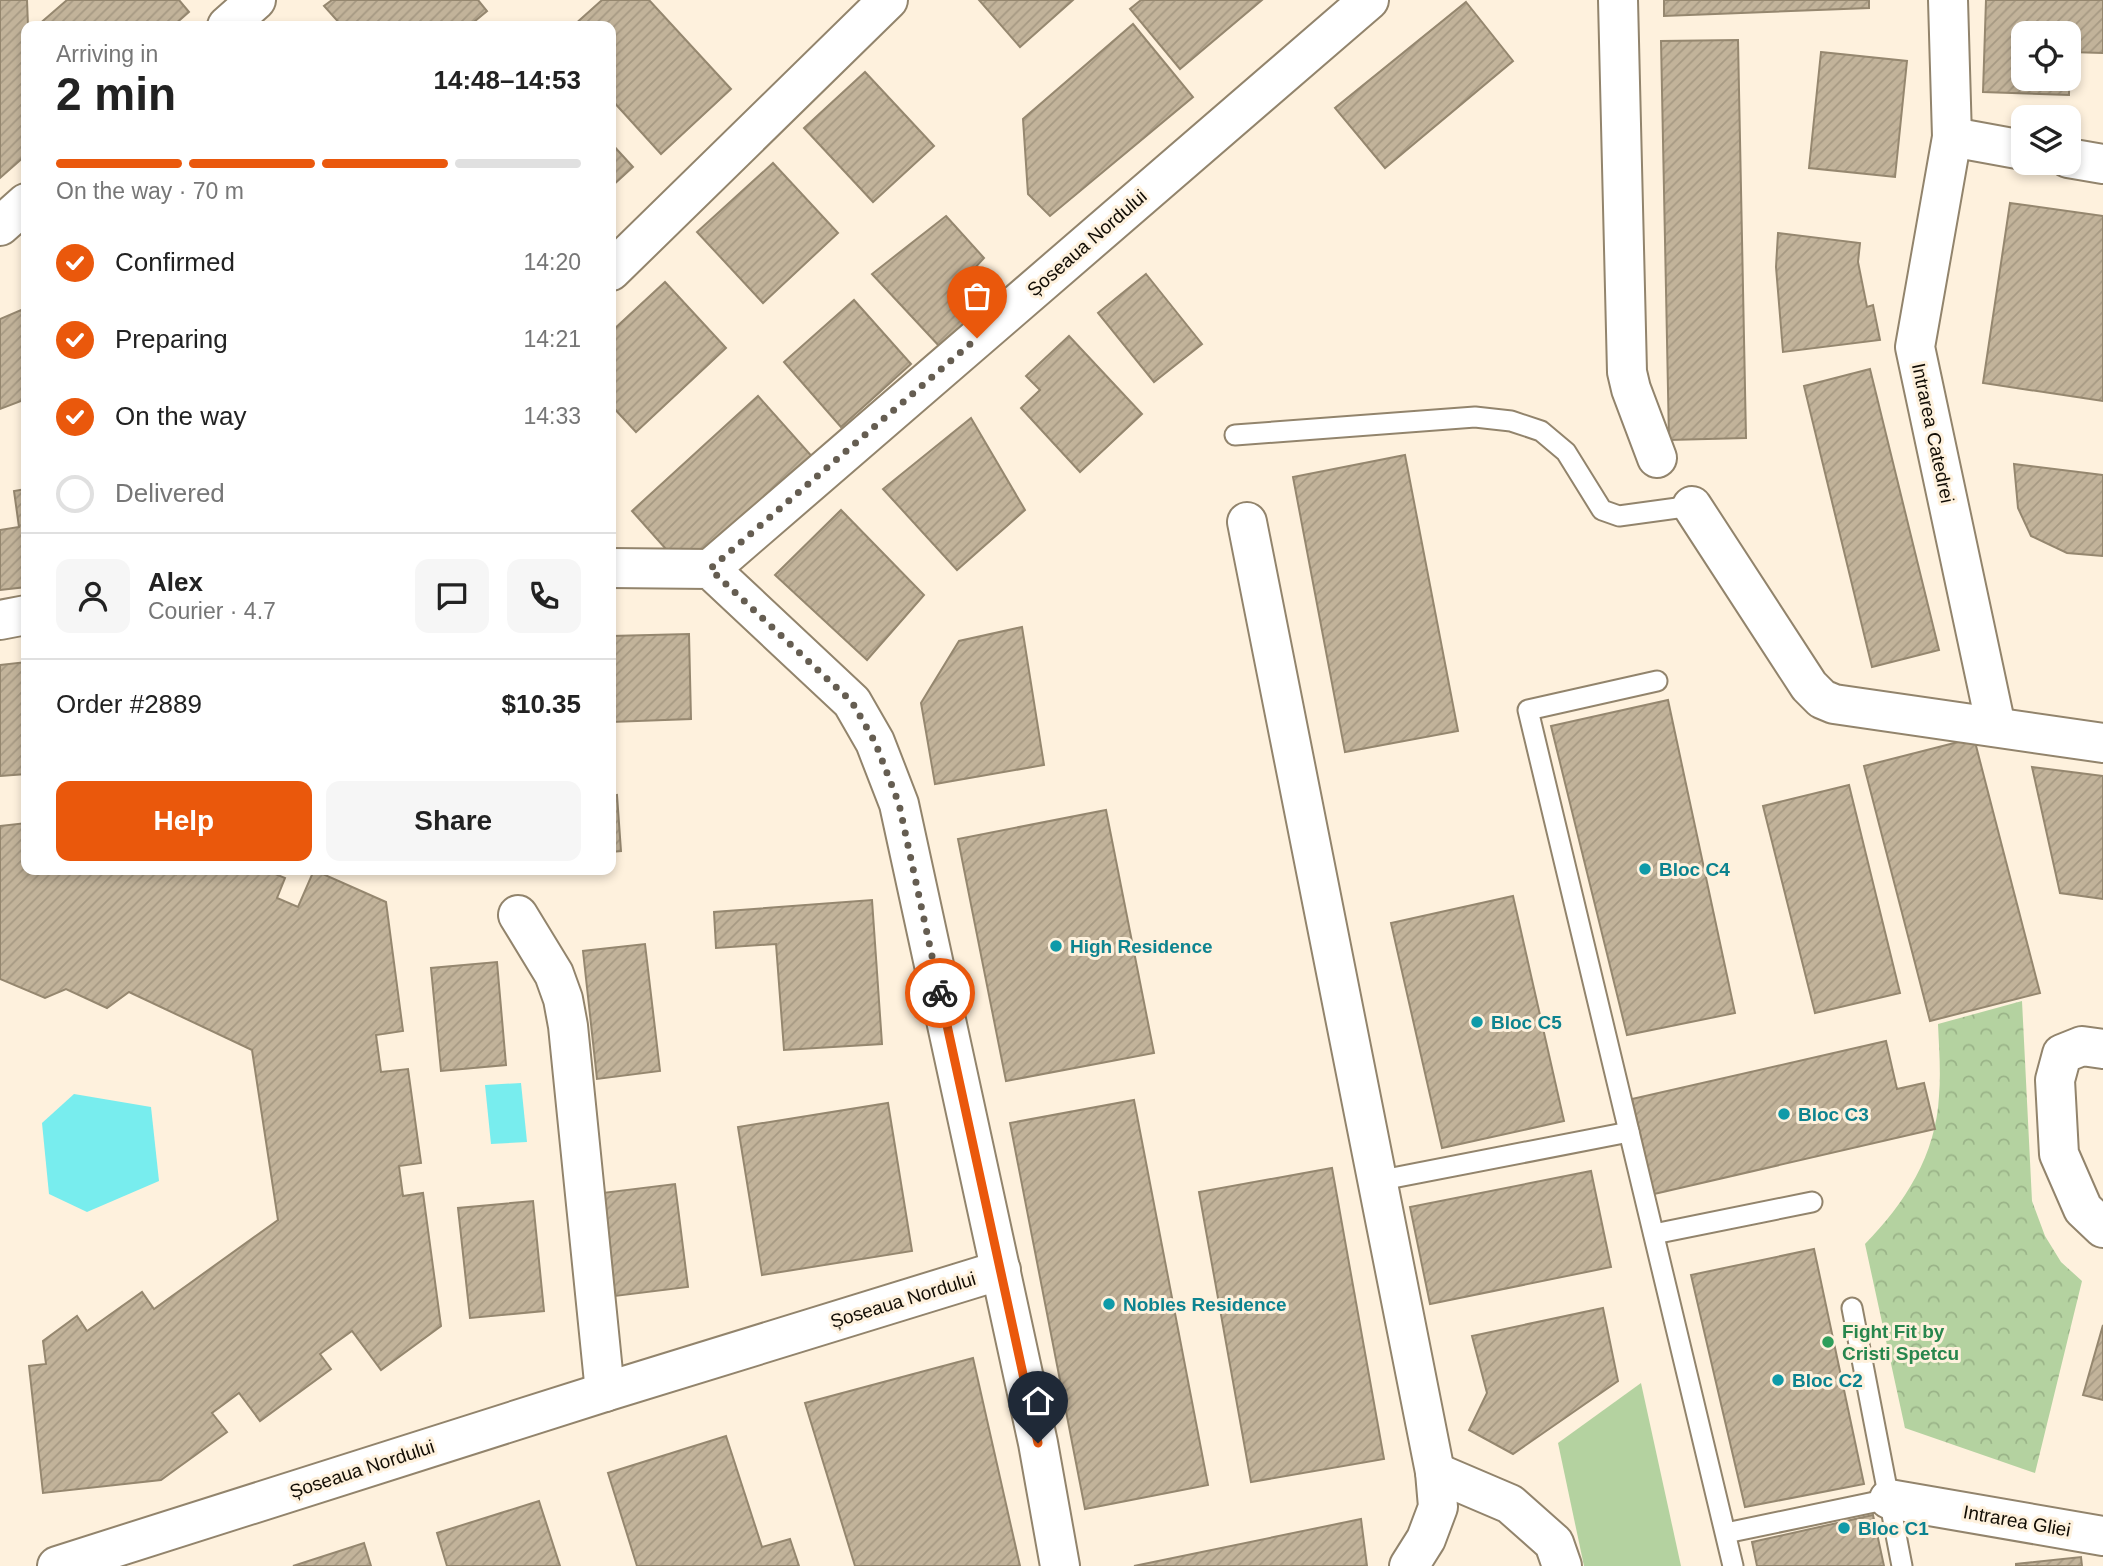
<!DOCTYPE html>
<meta charset="utf-8">
<style>
body{margin:0;font-family:Helvetica,sans-serif;background:#f6f6f6;color:#222;height:100vh;display:flex;flex-direction:column;font-size:26px;white-space:nowrap}
*{box-sizing:border-box;margin:0}
p{font-size:23px;color:#767676}
.icon{flex:none;width:38px;height:38px;fill:none;stroke:currentColor;stroke-width:2;stroke-linecap:round;stroke-linejoin:round}
.map{position:relative;flex:1;overflow:hidden}
.details{position:absolute;left:21px;top:21px;width:595px;height:854px;display:flex;flex-direction:column;background:#fff;border-radius:14px;box-shadow:0 4px 10px #0003}
.details>*{flex:none}
.fabs{position:absolute;left:2011px;top:21px;display:grid;gap:14px}
.fabs a{display:grid;place-items:center;width:70px;height:70px;border-radius:14px;background:#fff;box-shadow:0 4px 10px #0003;font-size:35px}
.pin{position:absolute;display:grid;place-items:center;width:60px;height:60px;color:#fff;margin:-72px -30px;border-radius:50% 50% 50% 0;rotate:-45deg;box-shadow:0 0 7px #0007}
.pin .icon{rotate:45deg}
.courier{position:absolute;display:grid;place-items:center;width:70px;height:70px;margin:-35px;border:5px solid #ea580c;border-radius:50%;background:#fff;color:#222;box-shadow:0 2px 9px #0007}
.summary em{font-style:normal;font-weight:800}
.summary div{display:flex;flex-direction:column-reverse}
.summary{display:flex;align-items:center;justify-content:space-between;height:119px;padding:0 35px}
h1{font-size:46px;font-weight:800;line-height:52px}
.bar{display:grid;grid-template-columns:repeat(4,1fr);gap:10px 7px;align-content:center;height:84px;padding:0 35px}
.bar i{height:9px;border-radius:5px;background:#e0e0e0}
.bar .selected{background:#ea580c}
.bar p{grid-column:span 4}
.line{display:flex;align-items:center;gap:18px;padding:0 35px;border-top:2px solid #e0e0e0}
.line div{flex:1}
.round{display:grid;place-items:center;flex:none;width:74px;height:74px;border-radius:14px;background:#f6f6f6}
ol{padding:0 35px;list-style:none}
li{display:flex;align-items:center;gap:21px;height:77px}
li p{margin-inline-start:auto}
li .icon{padding:7px;border-radius:50%;background:#ea580c;color:#fff;stroke-width:4}
li:last-child{color:#767676}
li i{width:38px;height:38px;border:4px solid #e0e0e0;border-radius:50%}
.primary-button{display:flex;gap:14px;margin-top:auto;padding:14px 35px}
.primary-button a{flex:1;height:80px;border-radius:14px;background:#ea580c;color:#fff;font-size:28px;font-weight:800;line-height:80px;text-align:center}
.primary-button a+a{background:#f6f6f6;color:#222}
.map>svg:first-child{display:block}
</style>
<div class="map">
<svg width="2103" height="1566" viewBox="0 0 2103 1566">
<defs>
<pattern id="park-crowns" width="20" height="18" patternUnits="userSpaceOnUse" patternTransform="scale(1.75)"><rect width="20" height="18" fill="#b4d2a0"/><path d="M2 6a3 3 0 1 1 6 0M12 15a3 3 0 1 1 6 0" fill="none" stroke="#9ab388"/></pattern>
<pattern id="building-hatch" width="6" height="6" patternUnits="userSpaceOnUse" patternTransform="scale(1.75)"><rect width="6" height="6" fill="#c2b39a"/><path d="M-1 1l2-2M0 6l6-6M5 7l2-2" fill="none" stroke="#a69983"/></pattern>
</defs>
<rect width="100%" height="100%" fill="#fef1dd"/>
<polygon fill="#b4d2a0" points="1641,1383 1681,1566 1584,1566 1558,1443"/>
<path fill="url(#park-crowns)" d="M2022 1001 2032 1201 2045 1236 2061 1262 2082 1281 2035 1473 1905 1428 1865 1244C1905 1203 1936 1155 1939 1096 1941 1072 1939 1048 1938 1024Z"/>
<g fill="#78edee">
<polygon points="521,1083 527,1142 491,1144 485,1085"/>
<polygon points="74,1094 151,1107 159,1181 87,1212 49,1194 42,1123"/>
</g>
<g fill="url(#building-hatch)" stroke="#95876f" stroke-width="2" fill-rule="evenodd">
<polygon points="0,0 27,0 28,26 26,26 26,155 0,178"/>
<polygon points="67,0 179,0 189,12 173,26 37,26"/>
<polygon points="332,0 478,0 487,11 469,26 342,26 324,6"/>
<polygon points="602,0 649,0 731,89 661,154 611,99 611,26 573,26"/>
<polygon points="979,0 1073,0 1020,47"/>
<polygon points="1141,0 1262,0 1180,69 1130,9"/>
<polygon points="1664,0 1869,0 1869,8 1664,16"/>
<path d="M1986 0H2103V53L2070 52 2069 95 1983 92ZM2023 33H2068V79H2023Z"/>
<polygon points="1466,2 1513,61 1385,168 1335,108"/>
<polygon points="1133,24 1193,97 1050,216 1028,194 1023,119"/>
<polygon points="1738,40 1746,438 1669,440 1661,41"/>
<polygon points="1821,52 1907,61 1895,177 1809,168"/>
<polygon points="865,72 934,146 873,202 804,128"/>
<polygon points="611,143 633,167 611,187"/>
<polygon points="773,163 838,233 763,303 697,232"/>
<polygon points="2010,203 2103,216 2103,401 1983,383"/>
<polygon points="946,216 984,258 960,284 985,311 941,348 872,274"/>
<polygon points="1778,233 1860,243 1858,262 1867,307 1873,305 1880,340 1783,352 1776,267"/>
<polygon points="1146,274 1202,344 1154,382 1098,313"/>
<polygon points="665,282 726,348 636,432 611,405 611,332"/>
<polygon points="854,300 911,364 841,427 784,362"/>
<polygon points="21,310 26,323 26,399 0,409 0,319"/>
<polygon points="1069,336 1142,414 1080,472 1021,408 1040,390 1026,376"/>
<polygon points="1870,369 1939,650 1872,667 1804,386"/>
<polygon points="758,396 815,460 717,553 673,557 632,511"/>
<polygon points="971,418 1025,510 957,570 883,489"/>
<polygon points="1405,455 1458,731 1345,752 1293,477"/>
<polygon points="2014,464 2103,475 2103,556 2067,553 2031,536 2018,508"/>
<polygon points="26,489 26,587 0,590 0,530 19,527 14,491"/>
<polygon points="841,510 924,595 867,660 775,575"/>
<polygon points="1022,627 1044,765 935,784 921,703 959,641"/>
<polygon points="689,634 691,719 611,722 611,636"/>
<polygon points="26,662 26,774 0,776 0,665"/>
<polygon points="1668,700 1735,1013 1627,1035 1551,726"/>
<polygon points="1974,738 2040,993 1930,1021 1864,766"/>
<polygon points="2032,767 2103,776 2103,899 2060,893"/>
<polygon points="1849,785 1900,993 1815,1013 1763,806"/>
<polygon points="617,795 621,851 611,852 611,796"/>
<polygon points="1106,810 1154,1053 1006,1081 958,839"/>
<polygon points="26,823 26,870 167,870 176,874 177,870 266,870 285,878 277,898 298,907 314,870 386,902 403,1031 376,1035 381,1072 408,1069 421,1163 399,1166 403,1196 423,1193 441,1326 381,1370 352,1331 320,1354 331,1369 260,1421 239,1393 212,1413 227,1432 161,1480 43,1493 29,1366 46,1364 43,1341 77,1316 87,1331 142,1292 154,1309 278,1220 252,1050 129,992 107,1008 66,989 45,998 0,979 0,826"/>
<polygon points="1513,896 1564,1121 1442,1148 1391,923"/>
<polygon points="872,900 882,1044 784,1050 776,944 716,948 714,912"/>
<polygon points="645,944 660,1071 597,1079 583,951"/>
<polygon points="497,962 506,1065 441,1071 431,968"/>
<polygon points="1886,1041 1897,1089 1924,1083 1935,1129 1654,1194 1632,1099"/>
<polygon points="1134,1100 1208,1485 1085,1509 1010,1123"/>
<polygon points="888,1103 912,1251 762,1275 738,1127"/>
<polygon points="1332,1168 1384,1459 1251,1482 1199,1192"/>
<polygon points="1591,1171 1611,1267 1430,1304 1410,1207"/>
<polygon points="675,1184 688,1287 615,1296 602,1193"/>
<polygon points="533,1201 544,1311 470,1318 458,1208"/>
<polygon points="1814,1249 1864,1484 1745,1507 1691,1275"/>
<polygon points="1603,1308 1618,1381 1513,1454 1469,1430 1487,1393 1472,1336"/>
<polygon points="2103,1325 2103,1400 2083,1395"/>
<polygon points="973,1358 1020,1566 855,1566 805,1403"/>
<polygon points="726,1436 762,1547 790,1539 799,1566 637,1566 608,1473"/>
<polygon points="539,1501 560,1566 447,1566 437,1533"/>
<polygon points="1873,1515 1884,1566 1757,1566 1752,1542"/>
<polygon points="1361,1519 1367,1566 1134,1566"/>
<polygon points="364,1543 371,1566 293,1566"/>
<polygon points="2081,1557 2082,1566 2016,1566 2016,1564"/>
</g>
<g fill="none" stroke-linecap="round" stroke-linejoin="round">
<defs>
<g id="service">
<polyline points="1235,435 1475,417 1511,421 1541,431 1566,452 1602,510 1619,516 1692,506"/>
<polyline points="1657,681 1528,710 1733,1566"/>
<polyline points="1377,1181 1629,1132"/>
<polyline points="1654,1234 1812,1202"/>
<polyline points="1852,1308 1902,1566"/>
<polyline points="1726,1533 1889,1499"/>
</g>
<g id="minor">
<polyline points="1618,0 1627,372 1631,389 1657,458"/>
<polyline points="1948,0 1952,137 1915,347 1996,727"/>
<polyline points="227,26 256,0"/>
<polyline points="1952,137 2023,150"/>
<polyline points="2068,158 2103,164"/>
<polyline points="0,226 26,203"/>
<polyline points="611,271 888,0"/>
<polyline points="1692,506 1809,686 1822,699 1834,704 2103,743"/>
<polyline points="1247,522 1435,1472 1438,1507 1426,1539 1409,1566"/>
<polyline points="611,568 710,569 852,702 875,742 899,804 1038,1443 1060,1566"/>
<polyline points="710,569 1369,0"/>
<polyline points="0,620 26,615"/>
<polyline points="518,915 554,974 563,999 568,1026 605,1392"/>
<polyline points="2103,1049 2082,1046 2062,1054 2055,1080 2059,1154 2083,1209 2103,1228"/>
<polyline points="1435,1472 1510,1504 1554,1543 1562,1566"/>
<polyline points="1889,1499 2103,1536"/>
<polyline points="57,1566 605,1392 1001,1270"/>
</g>
</defs>
<use href="#service" stroke="#92846c" stroke-width="23"/>
<use href="#minor" stroke="#92846c" stroke-width="42"/>
<use href="#service" stroke="#fff" stroke-width="19"/>
<use href="#minor" stroke="#fff" stroke-width="38"/>
</g>
<g fill="none" stroke-linecap="round" stroke-linejoin="round">
<polyline stroke="#655d51" stroke-width="7" stroke-dasharray="0 12.6" points="940,993 899,804 875,742 852,702 710,569 977,338"/>
<polyline stroke="#ea580c" stroke-width="9" points="940,993 1038,1443"/>
</g>
<g fill="#0f9aa8" stroke="#fef1dd" stroke-width="2.5">
<circle cx="1645" cy="869" r="7"/>
<circle cx="1056" cy="946" r="7"/>
<circle cx="1477" cy="1022" r="7"/>
<circle cx="1784" cy="1114" r="7"/>
<circle cx="1109" cy="1304" r="7"/>
<circle cx="1778" cy="1380" r="7"/>
<circle cx="1844" cy="1528" r="7"/>
</g>
<circle fill="#2e9e5b" stroke="#fef1dd" stroke-width="2.5" cx="1828" cy="1342" r="7"/>
<g text-anchor="middle" dominant-baseline="central" stroke-width="6" stroke-linejoin="round" paint-order="stroke">
<g font-size="19" fill="#120d05" stroke="#fef1dd">
<text transform="translate(1087 243) rotate(-41)">Șoseaua Nordului</text>
<text transform="translate(1933 433) rotate(78)">Intrarea Catedrei</text>
<text transform="translate(903 1300) rotate(-17)">Șoseaua Nordului</text>
<text transform="translate(362 1469) rotate(-18)">Șoseaua Nordului</text>
<text transform="translate(2017 1521) rotate(10)">Intrarea Gliei</text>
</g>
<g font-size="19" font-weight="bold" fill="#0d838f" stroke="#fef1dd" text-anchor="start">
<text x="1659" y="869">Bloc C4</text>
<text x="1070" y="946">High Residence</text>
<text x="1491" y="1022">Bloc C5</text>
<text x="1798" y="1114">Bloc C3</text>
<text x="1123" y="1304">Nobles Residence</text>
<text x="1792" y="1380">Bloc C2</text>
<text x="1858" y="1528">Bloc C1</text>
</g>
<g font-size="19" font-weight="bold" fill="#27864d" stroke="#fef1dd" text-anchor="start">
<text x="1842" y="1331">Fight Fit by<tspan x="1842" dy="22">Cristi Spetcu</tspan></text>
</g>
</g>
</svg>
<div class="fabs">
<a><svg class="icon" aria-label="locate" viewBox="0 0 24 24"><circle cx="12" cy="12" r="6"/><path d="M12 2v4M12 18v4M2 12h4M18 12h4"/></svg></a>
<a><svg class="icon" aria-label="layers" viewBox="0 0 24 24"><path d="M12 4l9 5-9 5-9-5zM3 14l9 5 9-5"/></svg></a>
</div>
<div class="pin" style="left:977px;top:338px;background:#ea580c"><svg class="icon" aria-label="bag" viewBox="0 0 24 24"><path d="M5 8h14l-1 12H6zM9 8a3 3 0 0 1 6 0"/></svg></div>
<div class="pin" style="left:1038px;top:1443px;background:#1f2937"><svg class="icon" aria-label="home" viewBox="0 0 24 24"><path d="M3 11l9-7 9 7M6 9v11h12V9"/></svg></div>
<div class="courier" style="left:940px;top:993px"><svg class="icon" aria-label="bike" viewBox="0 0 24 24"><circle cx="6" cy="16" r="4"/><circle cx="18" cy="16" r="4"/><path d="M6 16l4-8h5l3 8M10 8l3 8H6M13 5h3"/></svg></div>
<section class="details">
<div class="summary"><div><h1>2 min</h1><p>Arriving in</p></div><em>14:48–14:53</em></div>
<div class="bar"><i class="selected"></i><i class="selected"></i><i class="selected"></i><i></i><p>On the way · 70 m</p></div>
<ol>
<li><svg class="icon" aria-label="check" viewBox="0 0 24 24"><path d="M5 12l5 5 9-10"/></svg>Confirmed<p>14:20</p></li>
<li><svg class="icon" aria-label="check" viewBox="0 0 24 24"><path d="M5 12l5 5 9-10"/></svg>Preparing<p>14:21</p></li>
<li><svg class="icon" aria-label="check" viewBox="0 0 24 24"><path d="M5 12l5 5 9-10"/></svg>On the way<p>14:33</p></li>
<li><i></i>Delivered</li>
</ol>
<div class="line" style="height:126px"><a class="round"><svg class="icon" aria-label="person" viewBox="0 0 24 24"><circle cx="12" cy="8" r="4"/><path d="M4 21q1-7 8-7t8 7"/></svg></a><div><b>Alex</b><p>Courier · 4.7</p></div><a class="round"><svg class="icon" aria-label="chat" viewBox="0 0 24 24"><path d="M4 5h16v11H9l-5 4z"/></svg></a><a class="round"><svg class="icon" aria-label="phone" viewBox="0 0 24 24"><path d="M5 4h4l2 5-3 2q2 4 5 5l2-3 5 2v4C11 20 4 13 5 4z"/></svg></a></div>
<div class="line" style="height:91px"><div>Order #2889</div><b>$10.35</b></div>
<div class="primary-button"><a>Help</a><a>Share</a></div>
</section>
</div>
